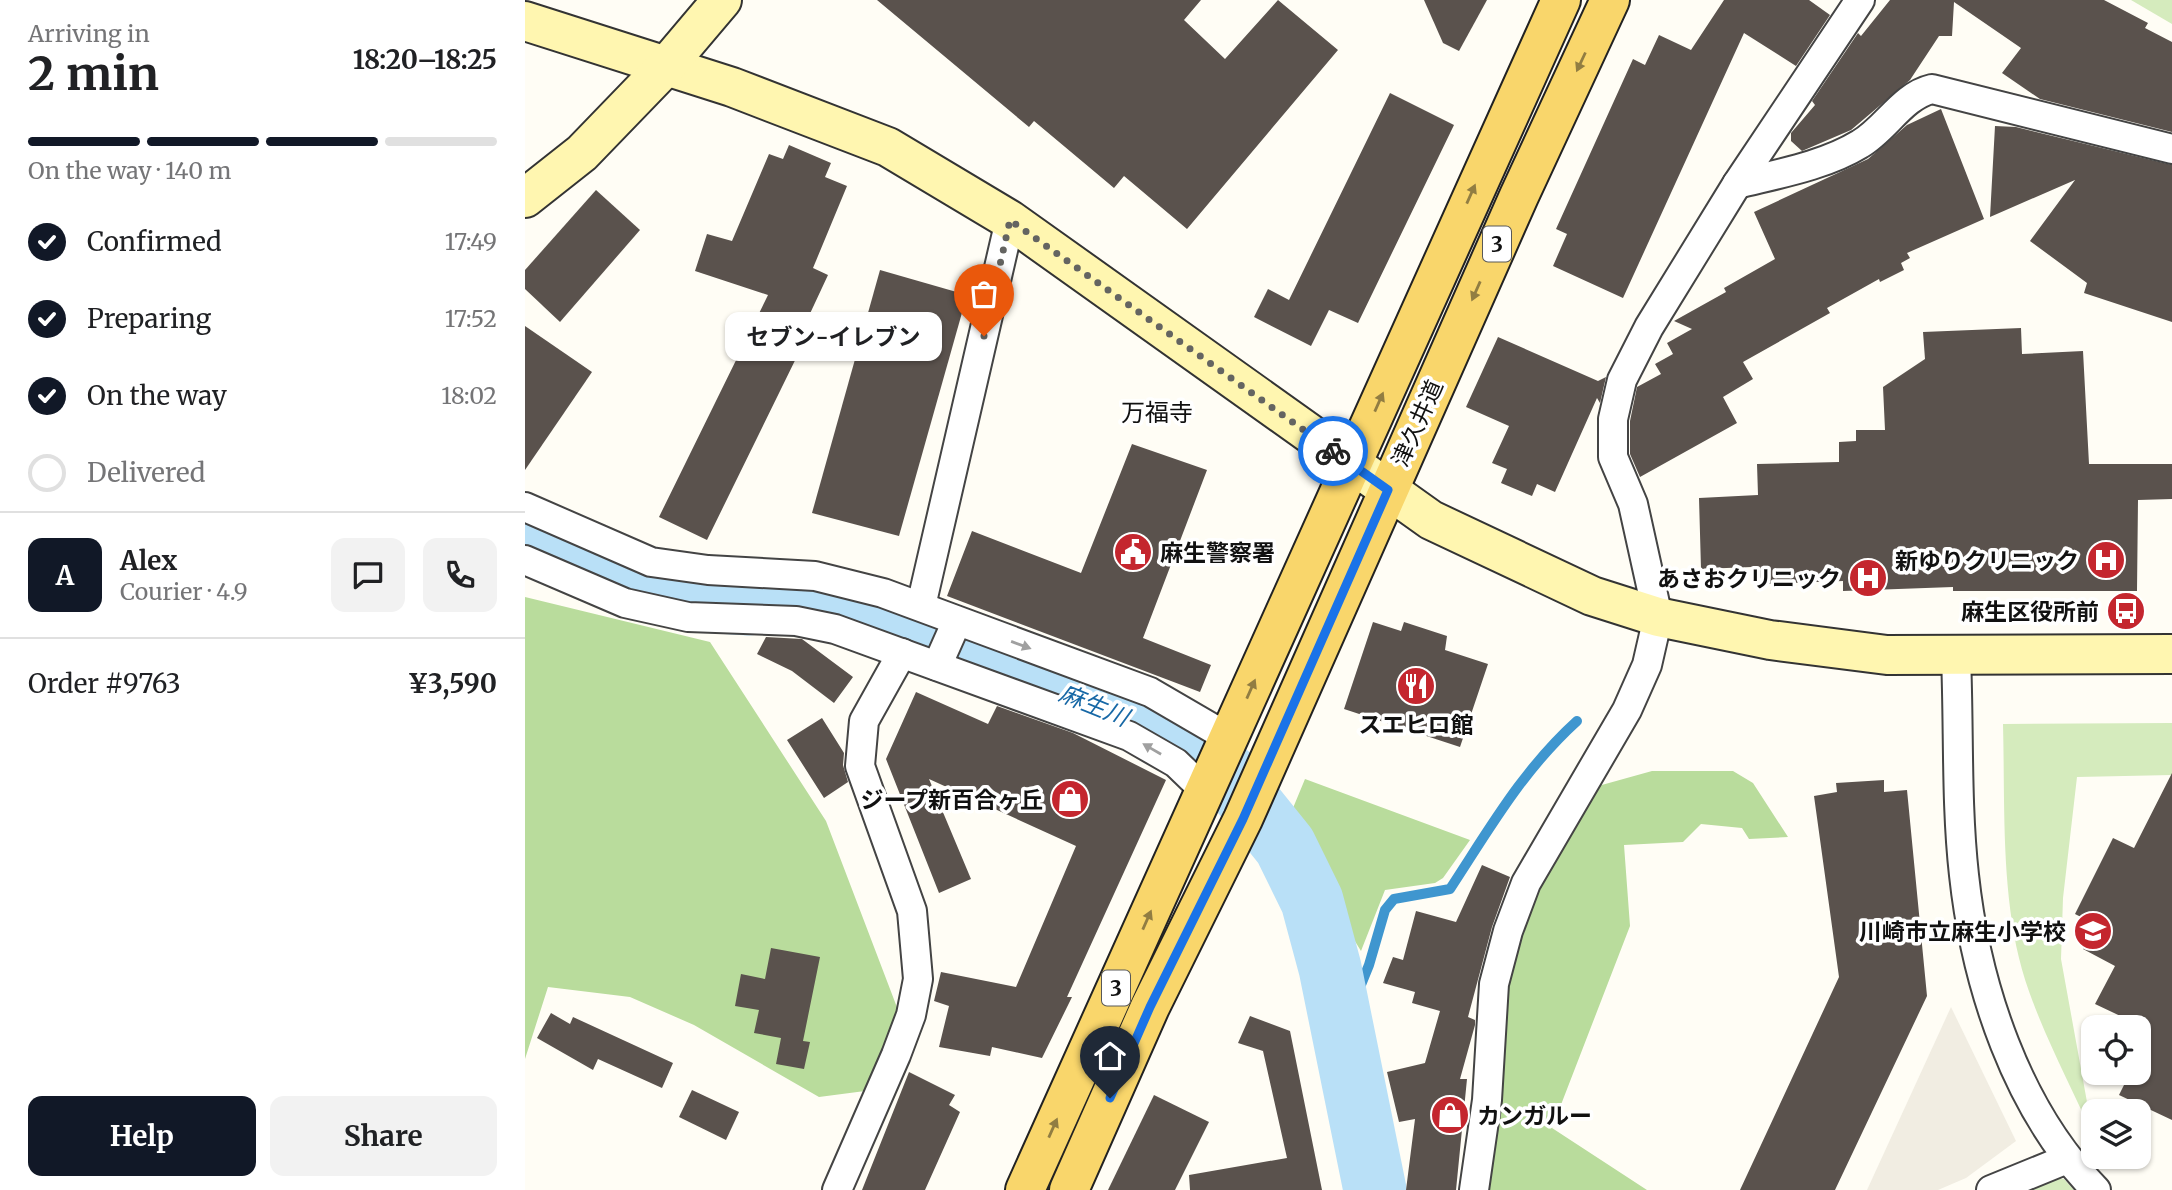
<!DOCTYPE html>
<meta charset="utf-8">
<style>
body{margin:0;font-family:Merriweather,"Noto Sans JP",serif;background:#f2f2f2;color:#202124;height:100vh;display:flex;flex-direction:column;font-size:26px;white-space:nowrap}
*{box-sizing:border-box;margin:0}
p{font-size:23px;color:#757577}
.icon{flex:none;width:38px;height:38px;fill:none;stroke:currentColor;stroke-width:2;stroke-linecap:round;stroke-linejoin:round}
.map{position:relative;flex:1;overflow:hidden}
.sheet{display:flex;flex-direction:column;background:#fff;width:525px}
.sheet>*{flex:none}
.fabs{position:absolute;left:1556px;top:1015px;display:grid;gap:14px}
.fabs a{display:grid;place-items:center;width:70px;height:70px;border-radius:14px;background:#fff;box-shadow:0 2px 5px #0004;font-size:35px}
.pin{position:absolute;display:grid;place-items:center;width:60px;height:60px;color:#fff;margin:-72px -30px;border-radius:50% 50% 50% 0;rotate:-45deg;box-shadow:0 0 7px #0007}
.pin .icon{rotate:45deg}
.courier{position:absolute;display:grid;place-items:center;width:70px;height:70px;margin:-35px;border:5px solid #1a73e8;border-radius:50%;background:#fff;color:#222;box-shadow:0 2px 9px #0007}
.bubble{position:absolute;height:49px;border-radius:14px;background:#fff;box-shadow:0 2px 5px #0004;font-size:23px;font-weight:700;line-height:49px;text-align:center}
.headline em{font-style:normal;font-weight:700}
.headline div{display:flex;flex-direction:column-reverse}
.headline{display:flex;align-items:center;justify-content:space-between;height:119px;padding:0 28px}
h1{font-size:46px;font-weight:700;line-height:52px}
.bar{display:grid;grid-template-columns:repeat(4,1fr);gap:10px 7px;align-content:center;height:84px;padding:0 28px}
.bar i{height:9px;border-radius:5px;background:#e0e0e0}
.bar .on{background:#111827}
.bar p{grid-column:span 4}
.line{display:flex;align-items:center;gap:18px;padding:0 28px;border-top:2px solid #e0e0e0}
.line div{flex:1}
.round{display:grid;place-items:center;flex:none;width:74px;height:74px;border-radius:14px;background:#f2f2f2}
ol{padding:0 28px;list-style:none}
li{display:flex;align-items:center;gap:21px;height:77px}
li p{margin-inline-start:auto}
li .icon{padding:7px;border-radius:50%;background:#111827;color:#fff;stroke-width:4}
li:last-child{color:#757577}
li i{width:38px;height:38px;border:4px solid #e0e0e0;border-radius:50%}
.button{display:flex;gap:14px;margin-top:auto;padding:14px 28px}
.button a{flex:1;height:80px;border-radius:14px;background:#111827;color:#fff;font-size:28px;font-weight:700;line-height:80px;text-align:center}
.button a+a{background:#f2f2f2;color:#202124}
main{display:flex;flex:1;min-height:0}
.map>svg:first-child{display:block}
</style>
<main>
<section class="sheet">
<div class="headline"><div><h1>2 min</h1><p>Arriving in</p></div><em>18:20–18:25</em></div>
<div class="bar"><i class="on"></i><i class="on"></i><i class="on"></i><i></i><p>On the way · 140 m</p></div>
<ol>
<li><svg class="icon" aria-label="check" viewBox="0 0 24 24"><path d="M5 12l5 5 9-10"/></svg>Confirmed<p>17:49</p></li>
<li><svg class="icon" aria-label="check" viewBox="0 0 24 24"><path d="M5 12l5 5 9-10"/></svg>Preparing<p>17:52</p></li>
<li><svg class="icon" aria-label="check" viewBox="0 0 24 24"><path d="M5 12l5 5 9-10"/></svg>On the way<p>18:02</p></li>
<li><i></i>Delivered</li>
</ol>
<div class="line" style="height:126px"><b class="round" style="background:#111827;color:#fff">A</b><div><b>Alex</b><p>Courier · 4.9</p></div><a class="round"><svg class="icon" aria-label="chat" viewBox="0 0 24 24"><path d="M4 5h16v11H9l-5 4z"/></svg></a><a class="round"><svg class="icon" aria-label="phone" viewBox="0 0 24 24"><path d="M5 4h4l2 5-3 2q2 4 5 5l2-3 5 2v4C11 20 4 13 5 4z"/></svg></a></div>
<div class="line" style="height:91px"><div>Order #9763</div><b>¥3,590</b></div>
<div class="button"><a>Help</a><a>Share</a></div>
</section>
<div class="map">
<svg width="1647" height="1190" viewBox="0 0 1647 1190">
<rect width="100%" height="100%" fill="#fffdf5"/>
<g fill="#d5ebbd">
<polygon points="1606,0 1647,0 1647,24"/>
<path d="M1647 723V775L1552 777 1538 898 1536 959 1568 1135C1544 1082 1507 1013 1494 958 1476 882 1480 801 1478 724Z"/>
<polygon points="1520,1177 1539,1179 1549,1190 1496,1190"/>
</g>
<g fill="#b9dc9c">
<polygon points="0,597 185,642 301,821 373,1010 340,1091 294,1097 169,1025 105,997 23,987 0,1059"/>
<polygon points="1127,771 1208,771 1228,783 1263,837 1224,839 1217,828 1176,824 1158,842 1099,845 1105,926 1027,1128 1122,1190 961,1190 978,1092 966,1083 989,942 1000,909 1066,788"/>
<polygon points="780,779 945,840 918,878 910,883 860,890 836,951 823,930 802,869 768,808"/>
</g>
<polygon fill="#f1ede2" points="1426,1007 1491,1141 1441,1178 1413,1190 1342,1190"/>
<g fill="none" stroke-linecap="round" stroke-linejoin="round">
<path stroke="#3f96cf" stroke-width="10" d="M818 1029 844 965 860 910 869 899 925 889C965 828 997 771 1052 721"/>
<polyline stroke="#b9e0f7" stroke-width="63" points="0,537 99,581 179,601 224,604 278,599 340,611 647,736 703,775 760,846 787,901 805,968 850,1190"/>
</g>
<g fill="#5a524d">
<polygon points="352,0 676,0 659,20 700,59 753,0 813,50 662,229 599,176 589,188 509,121 504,127"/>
<polygon points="899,0 962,0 934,51 918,43"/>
<polygon points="1199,0 1284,0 1305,15 1271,66 1219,33 1098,298 1028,266 1042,234 1031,229 1108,59 1120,65 1134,35 1166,50"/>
<polygon points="1365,0 1579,0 1623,23 1620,28 1647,42 1647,132 1515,99 1477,73 1496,48 1429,2 1427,36 1414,36 1385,80 1326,130 1277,151 1266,141 1266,133 1290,105 1287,101 1333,33 1336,36"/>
<polygon points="865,93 929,125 833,323 804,310 786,346 729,317 743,289 764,300"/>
<polygon points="1416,109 1459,219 1382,253 1385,258 1376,263 1379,270 1355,282 1354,279 1302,308 1305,313 1218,362 1228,379 1198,397 1212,423 1115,477 1105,454 1105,421 1112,387 1136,374 1130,364 1148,354 1142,343 1167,329 1149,321 1201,292 1199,288 1250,259 1229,212 1343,159 1382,125"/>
<polygon points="1470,126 1491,127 1647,165 1647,322 1559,293 1562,283 1505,241 1550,180 1465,217"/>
<polygon points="264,145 306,163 300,177 322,186 288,268 303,275 275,335 281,338 182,540 134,517 243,295 170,271 182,234 207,241 244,154 258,159"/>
<polygon points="71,190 115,230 35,322 0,289 0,270"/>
<polygon points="355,270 442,295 374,536 287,513"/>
<polygon points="0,326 67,372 0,470"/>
<polygon points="1496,328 1497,354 1558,351 1564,464 1647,464 1647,499 1613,500 1612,591 1428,591 1428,587 1318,591 1318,581 1241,584 1241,578 1228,579 1227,567 1176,569 1174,498 1233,495 1232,464 1314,462 1314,442 1331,441 1331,430 1360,430 1358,387 1400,359 1398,332"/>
<polygon points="973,337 1073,381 1081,377 1075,403 1072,398 1030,492 1012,484 1007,496 976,483 982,469 967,463 984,426 941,407"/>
<polygon points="607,444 682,470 618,638 686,665 675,692 422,596 447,531 556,573"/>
<polygon points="848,622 876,631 879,622 922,636 920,650 963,664 935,747 819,709"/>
<polygon points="241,637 277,639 328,677 309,703 267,671 232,654"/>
<polygon points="391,692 463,724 472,706 548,733 641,780 542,997 547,997 517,1058 467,1047 465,1056 414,1047 424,1006 409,1001 416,972 491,987 551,846 404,779 446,879 414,893 361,759"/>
<polygon points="297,718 319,753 318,765 323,782 299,798 262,740"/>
<polygon points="1647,773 1647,1120 1594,1095 1605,1073 1614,1073 1614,1054 1625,1030 1570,1004 1590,966 1558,949 1570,924 1550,914 1588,838 1609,848"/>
<polygon points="1359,780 1359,792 1382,790 1402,996 1310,1190 1215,1190 1314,977 1289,796 1312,792 1311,783"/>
<polygon points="957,865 985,877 967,927 943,1017 950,1020 950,1025 935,1079 942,1079 931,1190 881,1190 890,1119 874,1122 862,1072 900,1063 915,1011 887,1003 890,992 858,983 868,957 878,960 891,911 931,922"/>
<polygon points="246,948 295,957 278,1041 285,1042 279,1069 251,1064 256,1038 229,1033 234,1010 210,1006 216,974 240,979"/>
<polygon points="26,1013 45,1024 48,1017 148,1063 137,1088 73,1059 68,1070 12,1038"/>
<polygon points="725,1016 765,1031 797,1190 665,1190 664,1175 762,1158 738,1051 713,1043"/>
<polygon points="384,1072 430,1095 424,1105 435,1112 400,1190 337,1190"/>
<polygon points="167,1090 214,1112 201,1140 154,1117"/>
<polygon points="629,1095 684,1122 650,1190 583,1190"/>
</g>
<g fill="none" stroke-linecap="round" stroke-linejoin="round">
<defs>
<g id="street">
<path d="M1212 184C1252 174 1299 166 1335 144 1361 129 1377 96 1407 89L1647 149"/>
<polyline points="0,507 126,562 183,570 290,576 358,593 625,692 704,738"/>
<polyline points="0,560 100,603 163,617 271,621 310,629 604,736 651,763 680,791"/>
<polyline points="396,606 485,220"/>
<path d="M1431 657C1434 729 1431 804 1439 875 1451 986 1492 1110 1571 1190"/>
<polyline points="412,666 432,621"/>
<polyline points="312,1190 371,1055 386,1015 393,979 387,911 335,766 339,721 377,653"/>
<polyline points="949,1190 962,1100 969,984 983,931 1001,883 1102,710 1122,665 1133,617 1108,504 1088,457 1088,419 1097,380 1124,327 1212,184 1335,0"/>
<polyline points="1466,1190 1542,1159"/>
</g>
<g id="secondary">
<polyline points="0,21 207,87 363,147 485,220 906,520 1067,596 1133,617 1245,640 1362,655 1647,654"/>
<polyline points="0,198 57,153 142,65 197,0"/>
</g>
<g id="primary">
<polyline points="500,1190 1036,0"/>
<polyline points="544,1190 625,1007 718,819 994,196 1085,0"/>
</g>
</defs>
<use href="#street" stroke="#444" stroke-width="32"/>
<use href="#secondary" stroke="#333" stroke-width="42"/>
<use href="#primary" stroke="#222" stroke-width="42"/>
<use href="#street" stroke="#fff" stroke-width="28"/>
<use href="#secondary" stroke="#fff6b0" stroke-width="38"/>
<use href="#primary" stroke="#f9d66b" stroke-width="38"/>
</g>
<defs><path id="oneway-solid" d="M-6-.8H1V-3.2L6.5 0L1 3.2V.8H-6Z" transform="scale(1.75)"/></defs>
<g fill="#917d42">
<use href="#oneway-solid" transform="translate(1056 62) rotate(115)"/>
<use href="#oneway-solid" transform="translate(946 194) rotate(-66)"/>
<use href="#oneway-solid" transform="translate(951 291) rotate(114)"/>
<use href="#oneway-solid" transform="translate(854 402) rotate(-66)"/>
<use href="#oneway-solid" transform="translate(726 689) rotate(-66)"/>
<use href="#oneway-solid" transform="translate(622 920) rotate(-66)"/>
<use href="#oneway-solid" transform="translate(528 1128) rotate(-66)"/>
</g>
<g fill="#a0a0a0">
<use href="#oneway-solid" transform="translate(496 645) rotate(20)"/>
<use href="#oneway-solid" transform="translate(627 749) rotate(-150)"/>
</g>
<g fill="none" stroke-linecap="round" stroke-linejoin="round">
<polyline stroke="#646461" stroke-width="7" stroke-dasharray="0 12.6" points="459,336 485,220 808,451"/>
<polyline stroke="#1a73e8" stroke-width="9" points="585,1098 625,1007 718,819 863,490 808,451"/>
</g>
<defs>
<symbol id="civic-disc" viewBox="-11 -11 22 22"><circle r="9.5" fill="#c4262e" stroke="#fff"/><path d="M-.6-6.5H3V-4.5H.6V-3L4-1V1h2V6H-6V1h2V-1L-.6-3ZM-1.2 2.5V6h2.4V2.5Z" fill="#fff"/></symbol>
<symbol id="hospital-disc" viewBox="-11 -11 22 22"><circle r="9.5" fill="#c4262e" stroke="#fff"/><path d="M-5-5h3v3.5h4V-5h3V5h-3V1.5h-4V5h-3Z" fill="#fff"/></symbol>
<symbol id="bus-disc" viewBox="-11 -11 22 22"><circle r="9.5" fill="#c4262e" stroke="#fff"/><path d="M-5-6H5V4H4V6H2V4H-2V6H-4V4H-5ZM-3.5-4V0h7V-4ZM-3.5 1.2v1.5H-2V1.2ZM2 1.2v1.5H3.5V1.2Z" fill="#fff"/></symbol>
<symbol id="restaurant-disc" viewBox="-11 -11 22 22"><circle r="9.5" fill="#c4262e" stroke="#fff"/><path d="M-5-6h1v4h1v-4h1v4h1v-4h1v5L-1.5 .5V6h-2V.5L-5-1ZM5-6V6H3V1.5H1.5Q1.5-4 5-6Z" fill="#fff"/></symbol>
<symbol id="shop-disc" viewBox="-11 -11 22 22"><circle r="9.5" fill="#c4262e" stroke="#fff"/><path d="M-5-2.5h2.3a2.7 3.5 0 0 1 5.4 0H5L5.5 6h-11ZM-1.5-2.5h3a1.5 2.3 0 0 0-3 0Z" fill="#fff"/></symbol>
<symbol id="school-disc" viewBox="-11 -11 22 22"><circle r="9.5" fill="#c4262e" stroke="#fff"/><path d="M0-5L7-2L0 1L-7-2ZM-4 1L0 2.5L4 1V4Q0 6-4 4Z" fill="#fff"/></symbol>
</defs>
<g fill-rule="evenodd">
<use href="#civic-disc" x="586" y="530" width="44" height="44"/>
<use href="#hospital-disc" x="1559" y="538" width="44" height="44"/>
<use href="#hospital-disc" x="1321" y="556" width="44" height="44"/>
<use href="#bus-disc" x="1579" y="589" width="44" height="44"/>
<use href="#restaurant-disc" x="869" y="664" width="44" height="44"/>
<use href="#shop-disc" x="523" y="777" width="44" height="44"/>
<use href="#school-disc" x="1546" y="909" width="44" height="44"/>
<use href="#shop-disc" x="903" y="1093" width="44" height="44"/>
</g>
<g text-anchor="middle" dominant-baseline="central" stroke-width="7" stroke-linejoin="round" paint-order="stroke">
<g fill="#fff" stroke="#585858" stroke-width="2">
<rect x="958" y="226.5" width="28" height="35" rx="5"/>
<rect x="577" y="970.5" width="28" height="35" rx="5"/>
</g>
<g font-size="21" font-weight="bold" fill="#111">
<text x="972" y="244">3</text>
<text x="591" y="988">3</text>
</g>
<g font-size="23" fill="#111" stroke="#fff">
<text transform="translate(892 423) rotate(-66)">津久井道</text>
</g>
<g font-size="23" font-weight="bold" fill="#111" stroke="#fff" text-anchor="end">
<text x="635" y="552" text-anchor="start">麻生警察署</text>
<text x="1554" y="560">新ゆりクリニック</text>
<text x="1316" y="578">あさおクリニック</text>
<text x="1574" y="611">麻生区役所前</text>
<text x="891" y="724" text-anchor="middle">スエヒロ館</text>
<text x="518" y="799">ジープ新百合ヶ丘</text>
<text x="1541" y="931">川崎市立麻生小学校</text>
<text x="952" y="1115" text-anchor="start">カンガルー</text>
</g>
<g font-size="24" fill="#111" stroke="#fff">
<text x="632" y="412">万福寺</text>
</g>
<g font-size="24" font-style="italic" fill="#1768a6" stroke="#fff">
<text transform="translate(569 705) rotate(22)">麻生川</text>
</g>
</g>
</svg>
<div class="fabs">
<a><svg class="icon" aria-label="locate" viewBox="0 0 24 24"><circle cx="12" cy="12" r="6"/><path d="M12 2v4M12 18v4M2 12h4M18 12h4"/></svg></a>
<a><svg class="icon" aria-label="layers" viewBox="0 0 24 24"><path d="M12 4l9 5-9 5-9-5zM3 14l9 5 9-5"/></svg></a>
</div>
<div class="pin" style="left:459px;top:336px;background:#ea580c"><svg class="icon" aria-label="bag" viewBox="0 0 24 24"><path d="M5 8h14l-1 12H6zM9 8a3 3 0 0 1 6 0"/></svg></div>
<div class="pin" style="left:585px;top:1098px;background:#1f2937"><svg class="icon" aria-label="home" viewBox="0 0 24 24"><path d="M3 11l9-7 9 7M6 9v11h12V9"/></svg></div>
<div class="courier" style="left:808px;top:451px"><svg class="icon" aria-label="bike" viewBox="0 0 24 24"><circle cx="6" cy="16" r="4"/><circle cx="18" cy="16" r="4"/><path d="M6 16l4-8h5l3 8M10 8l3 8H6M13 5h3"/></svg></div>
<div class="bubble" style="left:200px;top:312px;width:217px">セブン-イレブン</div>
</div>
</main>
